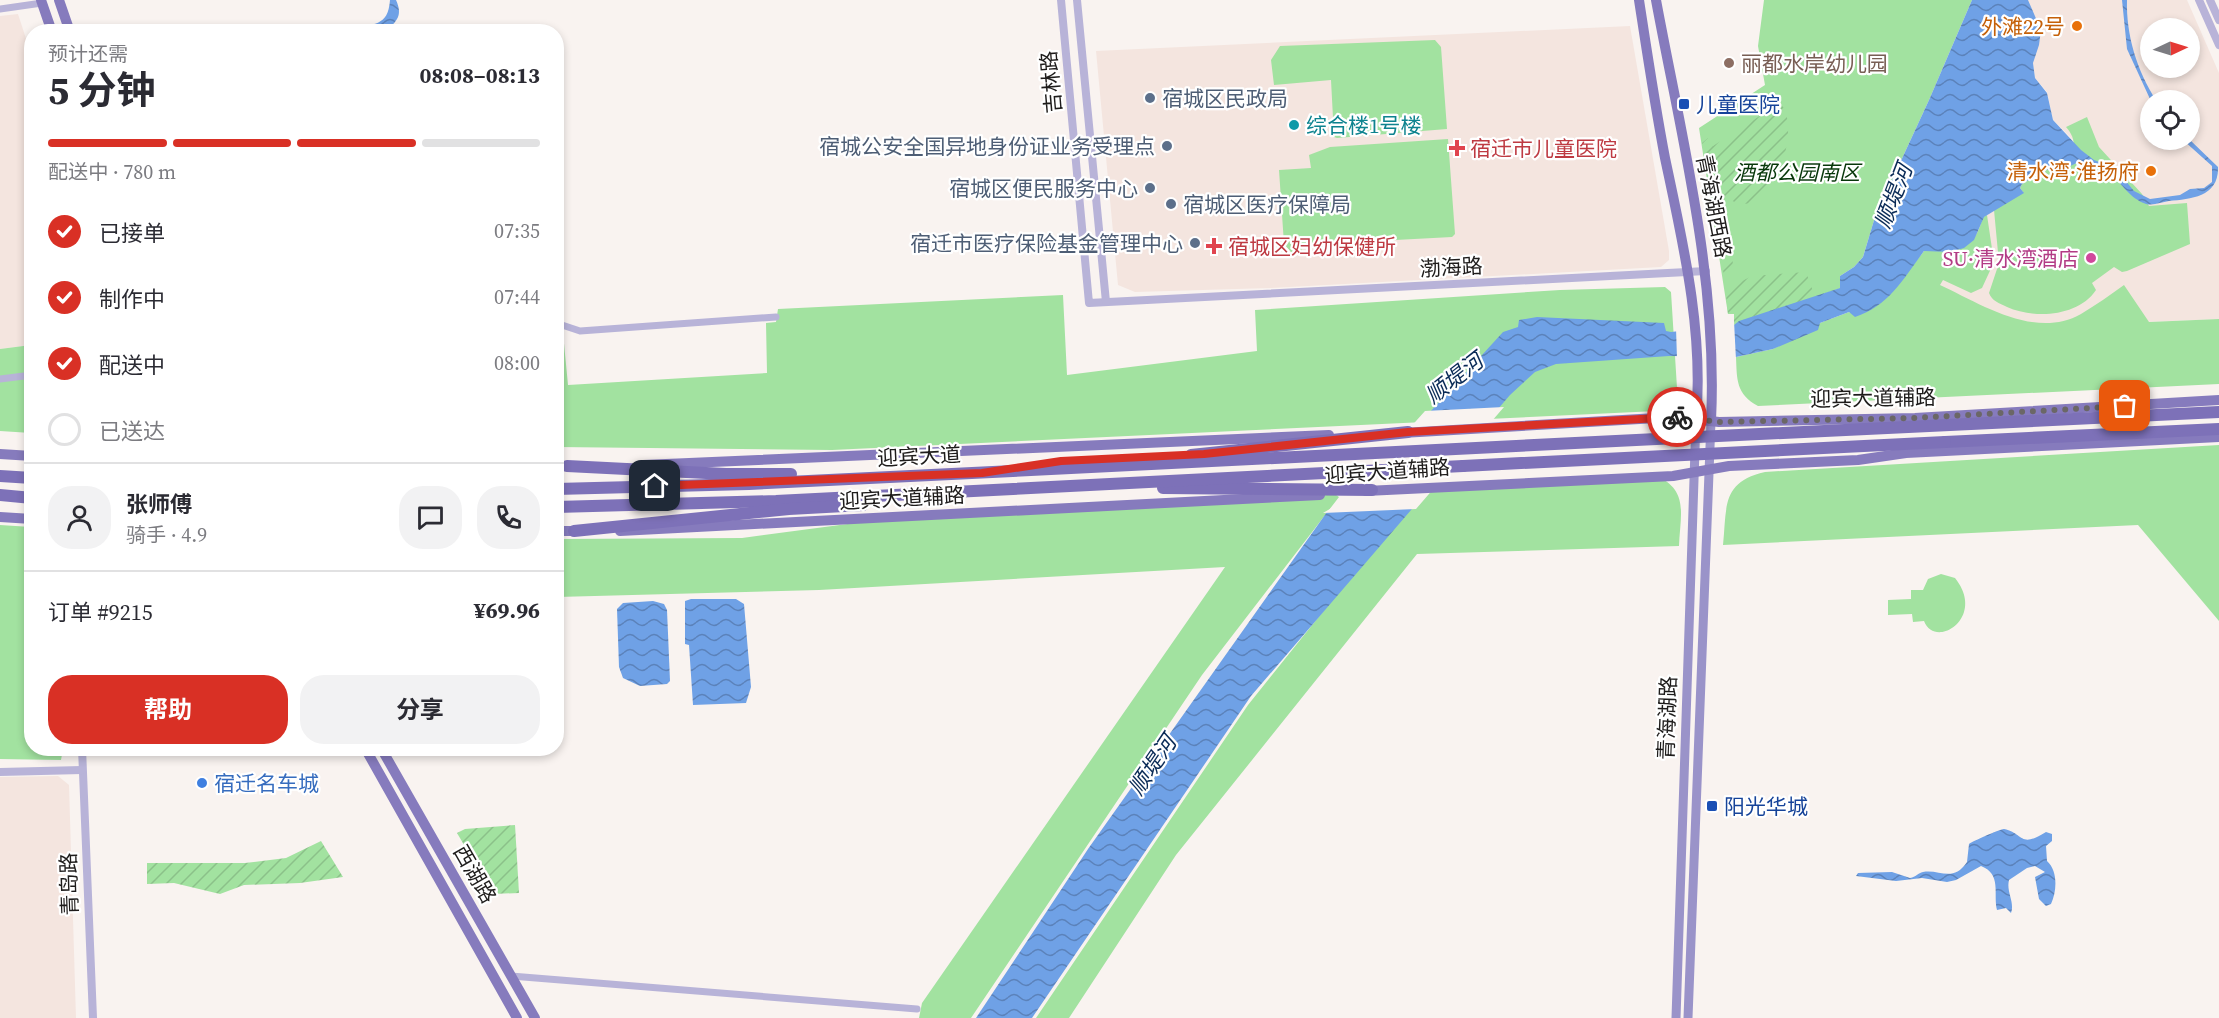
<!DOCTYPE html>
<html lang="zh">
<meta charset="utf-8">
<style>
body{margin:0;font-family:"Source Serif 4","Noto Sans SC",serif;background:#f2f2f3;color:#2b2b33;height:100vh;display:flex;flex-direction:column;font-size:22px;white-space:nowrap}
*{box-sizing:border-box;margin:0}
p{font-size:20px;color:#7c7c81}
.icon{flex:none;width:33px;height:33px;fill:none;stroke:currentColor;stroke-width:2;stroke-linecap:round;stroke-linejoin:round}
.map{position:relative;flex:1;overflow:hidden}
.side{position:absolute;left:24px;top:24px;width:540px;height:732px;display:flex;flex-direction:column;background:#fff;border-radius:24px;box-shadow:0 3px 9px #0003}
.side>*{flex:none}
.needle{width:39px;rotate:86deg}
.buttons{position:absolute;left:2140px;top:18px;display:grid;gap:12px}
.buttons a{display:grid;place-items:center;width:60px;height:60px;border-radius:50%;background:#fff;box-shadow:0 3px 9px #0003;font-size:30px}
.pin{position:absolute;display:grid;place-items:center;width:51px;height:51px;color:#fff;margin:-26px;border-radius:12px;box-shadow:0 3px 9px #0006}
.courier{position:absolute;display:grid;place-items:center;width:60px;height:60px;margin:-30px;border:4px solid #d93025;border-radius:50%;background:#fff;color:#222;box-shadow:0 2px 8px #0007}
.headline em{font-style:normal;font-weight:700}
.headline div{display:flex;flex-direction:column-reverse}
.headline{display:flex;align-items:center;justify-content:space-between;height:102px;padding:0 24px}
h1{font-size:39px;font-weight:700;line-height:45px}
.bar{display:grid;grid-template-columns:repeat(4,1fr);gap:9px 6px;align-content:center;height:72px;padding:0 24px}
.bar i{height:8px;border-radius:4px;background:#e1e1e2}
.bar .current{background:#d93025}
.bar p{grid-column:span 4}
.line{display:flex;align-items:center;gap:15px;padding:0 24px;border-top:2px solid #e1e1e2}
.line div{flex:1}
.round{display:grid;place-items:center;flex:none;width:63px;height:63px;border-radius:24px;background:#f2f2f3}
ol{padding:0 24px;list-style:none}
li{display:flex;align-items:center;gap:18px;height:66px}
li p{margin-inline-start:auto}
li .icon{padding:6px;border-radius:50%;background:#d93025;color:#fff;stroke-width:4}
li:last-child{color:#7c7c81}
li i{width:33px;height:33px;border:3px solid #e1e1e2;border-radius:50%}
.primary-button{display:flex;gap:12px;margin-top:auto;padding:12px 24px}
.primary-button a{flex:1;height:69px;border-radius:24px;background:#d93025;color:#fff;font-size:24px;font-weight:700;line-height:69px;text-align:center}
.primary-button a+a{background:#f2f2f3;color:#2b2b33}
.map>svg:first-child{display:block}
</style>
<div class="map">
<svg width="2219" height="1018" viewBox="0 0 2219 1018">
<defs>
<pattern id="garden-furrows" width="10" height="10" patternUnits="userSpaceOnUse" patternTransform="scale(1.5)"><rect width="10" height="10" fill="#a2e2a0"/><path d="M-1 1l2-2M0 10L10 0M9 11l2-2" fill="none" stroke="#8bc189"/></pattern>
<pattern id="water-waves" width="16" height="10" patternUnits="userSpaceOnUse" patternTransform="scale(1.5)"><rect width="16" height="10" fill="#6fa1e6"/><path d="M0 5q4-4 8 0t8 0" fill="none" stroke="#5b82ba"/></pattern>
</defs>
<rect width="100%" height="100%" fill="#f9f3f0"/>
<g fill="#f4e5df" fill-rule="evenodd">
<path d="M2028 0H2187L2219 73V319L2147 322 1936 353 1898 288 1914 264 1985 216 2075 142 2053 120 2047 92 2035 78 2033 63 2041 34ZM2151 28H2190V68H2151ZM2151 100H2190V140H2151Z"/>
<polygon points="18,14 32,57 31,345 0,349 0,16"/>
<polygon points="1630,26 1669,251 1669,260 1661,267 1271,288 1135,292 1118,285 1096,51"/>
<polygon points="58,776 69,785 76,1018 0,1018 0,777"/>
</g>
<g fill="#a2e2a0">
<polygon points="1764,0 1972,0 1929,100 1875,217 1863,257 1854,267 1840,276 1841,288 1734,325 1734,314 1728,314 1699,128 1765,85 1758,46"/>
<polygon points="1435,40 1441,47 1447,129 1337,138 1334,137 1331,80 1274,85 1271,60 1280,46"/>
<path d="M2087 117 2099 147 2142 194 2149 206 2187 203 2190 244 2127 271 2122 272 2114 267 2092 283 2096 290C2078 317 2034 319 2007 307 1999 303 1992 301 1989 293L1999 263 1994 210 2023 192 2020 188 2022 184 2045 170 2072 165C2074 149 2077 139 2066 127Z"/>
<polygon points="1448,139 1455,234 1452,237 1301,245 1302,255 1291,252 1284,244 1279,170 1311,168 1309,155 1330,147"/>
<path d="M1987 215 1994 262 1982 288 1971 293 1943 280 1940 285C1981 304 2035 340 2081 314 2096 305 2110 295 2124 285L2149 322 2219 319V384L1758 406C1736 394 1737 380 1736 357L1773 349 1820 323 1849 312 1853 314 1914 264 1924 251C1958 246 1972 256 1983 217Z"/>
<polygon points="1665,287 1671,292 1677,388 1674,397 1657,411 832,450 557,447 556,331 563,333 568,385 767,373 766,323 776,322 778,309 1063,295 1067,375 1257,351 1255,310 1560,290"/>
<polygon points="31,345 31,433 0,431 0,349"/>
<path d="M2219 445V621L2138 525 1723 545C1727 507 1721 482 1765 472Z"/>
<path d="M1659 477C1689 492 1680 516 1679 546L1417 554 1176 855 1069 1018H1036L1248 705 1423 487Z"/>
<polygon points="1332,492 1339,497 1202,675 971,1018 919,1018 922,1003 1225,567 819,590 557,597 556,539 742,538 931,513"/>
<polygon points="0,525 31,527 32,748 63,749 61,760 0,759"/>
<path d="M1941 574 1955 578C1987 618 1935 650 1924 621L1913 622 1912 614 1888 615V600L1911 599V590H1923L1928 579Z"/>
</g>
<g fill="url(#garden-furrows)">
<path d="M1775 100C1803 111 1782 196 1751 203 1737 207 1720 195 1709 187L1702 143 1708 138 1713 146 1769 110 1766 104Z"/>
<polygon points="1713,208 1724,213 1730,229 1733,266 1732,271 1724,276"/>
<polygon points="1806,272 1815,297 1739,321 1734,325 1734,314 1728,314 1726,295 1731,292 1730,287 1752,276"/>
<polygon points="515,825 519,893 493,894 457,833 465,829"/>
<polygon points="321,841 343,877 300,883 244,885 220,894 174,883 147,884 147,863 245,863 286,858"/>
</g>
<g fill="url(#water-waves)">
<path d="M390 0H396C403 16 397 20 387 31H351C373 22 388 28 390 0Z"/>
<path d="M1972 0H2028L2041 30 2039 45 2033 63 2035 78 2047 93 2053 120 2081 150 2094 160 2115 168 2134 191 2150 199 2180 195 2190 189 2204 188 2212 182V166L2183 140H2190L2218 167C2219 197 2191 199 2169 201 2161 202 2154 206 2146 204 2129 198 2123 184 2110 174 2101 166 2090 167 2081 161L2068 167 2045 170 2022 184 2020 188 2024 193 1984 217 1974 240 1964 248 1950 252 1924 251C1904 278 1889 306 1855 317L1849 312 1820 323 1818 330 1773 349 1736 357 1669 356 1556 364 1535 372 1510 395 1251 696 1032 1018H976L1088 849 1327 512 1347 503 1503 332 1518 327 1519 320 1537 317 1664 323 1666 331 1671 332 1734 325 1739 321 1840 288V276L1854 267 1863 257 1875 217 1929 100Z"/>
<path d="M2122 0H2127C2126 35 2137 71 2156 100L2150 99 2127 49Z"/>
<polygon points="691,599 736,599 744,604 751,687 746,703 693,705 689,645 685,644 685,601"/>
<polygon points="653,601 664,604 667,610 670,681 667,684 640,686 623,678 619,667 617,609 623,603"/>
<path d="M2004 829C2024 833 2019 849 2046 832L2052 834V841L2046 846 2047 861C2058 871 2057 891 2051 904L2046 906 2039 899 2035 877 2045 872 2035 866 2027 868 2009 880C2006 892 2015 902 2011 913L2006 908 1997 910C1993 894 2002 874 1981 866L1956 880 1947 882 1922 878 1896 881 1856 876 1858 873 1892 872 1910 878C1916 877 1918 873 1923 872 1940 869 1953 883 1967 862L1969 844C1973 841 1998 830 2004 829Z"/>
</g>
<g fill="#f9f3f0">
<polygon points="1734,321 1736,360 1677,359 1676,328"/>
<polygon points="1504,407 1416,509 1323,513 1345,500 1425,411"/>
</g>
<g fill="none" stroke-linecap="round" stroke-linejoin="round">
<g stroke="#b8b3d8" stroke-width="7">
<polyline points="0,9 42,3"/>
<polyline points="556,323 580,331 776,317"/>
<polyline points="0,379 32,375"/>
<polyline points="511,976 917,1009"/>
</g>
<g stroke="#b8b3d8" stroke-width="8">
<polyline points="1061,0 1089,303 1706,271"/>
<polyline points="1077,0 1106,302"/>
<polyline points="2199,0 2219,45"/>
<polyline points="2210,0 2219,20"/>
<polyline points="82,748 93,1018"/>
<polyline points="0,772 82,770"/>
</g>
<g stroke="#9a93c9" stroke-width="9">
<polyline points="1676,1018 1696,420"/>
<polyline points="1688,1018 1711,421"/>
</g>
<g stroke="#867bbd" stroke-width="10">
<polyline points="41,0 52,32"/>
<polyline points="59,0 70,32"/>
<path d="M1639 0C1647 52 1655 106 1665 158 1683 243 1704 332 1696 420"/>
<path d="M1656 0C1682 140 1718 279 1711 421"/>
<polyline points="1402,433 1674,417 1719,422 1915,418 2219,400"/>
<polyline points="0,454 32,456"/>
<polyline points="643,465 1329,435"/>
<polyline points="1366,491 1673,476 1729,466 1858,460 1906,453 2219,437"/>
<polyline points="0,517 32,519"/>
<polyline points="556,531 580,531"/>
<polyline points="620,531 1320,495"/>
<polyline points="365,748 517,1018"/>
<polyline points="381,748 535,1018"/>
</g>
<g stroke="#7d71b8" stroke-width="12">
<polyline points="1945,442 2219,429"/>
<polyline points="1191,455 1408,432"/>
<polyline points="567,466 726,474 791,474"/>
<polyline points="0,476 32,478"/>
<polyline points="1163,488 1372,490"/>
<polyline points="556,489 749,484 1677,438"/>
<polyline points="0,495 32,498"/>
<polyline points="556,507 776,501 1463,466"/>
<polyline points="574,531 789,509 863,505"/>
</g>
<g stroke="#7d71b8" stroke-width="12">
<polyline points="1677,438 2219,412"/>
<polyline points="1463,466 1945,442"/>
</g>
</g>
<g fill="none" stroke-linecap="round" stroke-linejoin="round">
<polyline stroke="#6b6766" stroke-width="6" stroke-dasharray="0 10.8" points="1677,417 1719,422 1914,418 2125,406"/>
<polyline stroke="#d93025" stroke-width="8" points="655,486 982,473 1061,461 1204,454 1408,432 1677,417"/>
</g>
<g fill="#e8710a" stroke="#fff" stroke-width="2">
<circle cx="2077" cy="26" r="6"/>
<circle cx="2151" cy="171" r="6"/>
</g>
<circle fill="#8d6e63" stroke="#fff" stroke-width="2" cx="1729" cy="63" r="6"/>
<g fill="#5c6f8a" stroke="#fff" stroke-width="2">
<circle cx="1150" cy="98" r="6"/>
<circle cx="1167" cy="146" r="6"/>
<circle cx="1150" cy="188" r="6"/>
<circle cx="1171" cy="204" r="6"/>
<circle cx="1195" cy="243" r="6"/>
</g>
<g fill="#1a4fb4" stroke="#fff" stroke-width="2">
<rect x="1678" y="98" width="12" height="12" rx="3"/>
<rect x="1706" y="800" width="12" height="12" rx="3"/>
</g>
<circle fill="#0f9aa8" stroke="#fff" stroke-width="2" cx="1294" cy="125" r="6"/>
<g fill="#e0444e" stroke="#fff" stroke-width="2">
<path d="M1454 139h6v6h6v6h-6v6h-6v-6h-6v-6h6z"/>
<path d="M1211 237h6v6h6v6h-6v6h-6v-6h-6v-6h6z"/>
</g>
<circle fill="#d1479c" stroke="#fff" stroke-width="2" cx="2091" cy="258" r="6"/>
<circle fill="#3f7fe0" stroke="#fff" stroke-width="2" cx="202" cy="783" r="6"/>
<g text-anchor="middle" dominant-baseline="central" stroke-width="4.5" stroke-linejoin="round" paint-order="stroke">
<g font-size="21" fill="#c56008" stroke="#fff" text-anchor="end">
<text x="2065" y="26">外滩22号</text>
<text x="2139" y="171">清水湾·淮扬府</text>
</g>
<g font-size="21" fill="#785e54" stroke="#fff" text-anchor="start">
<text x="1741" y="63">丽都水岸幼儿园</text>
</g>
<g font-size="21" fill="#1e1c1b" stroke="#fff">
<text transform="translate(1051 82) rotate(-95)">吉林路</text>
<text transform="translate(1714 206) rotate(79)">青海湖西路</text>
<text transform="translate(1451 267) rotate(-3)">渤海路</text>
<text transform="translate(1873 398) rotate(-1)">迎宾大道辅路</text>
<text transform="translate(919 456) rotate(-3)">迎宾大道</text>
<text transform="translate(1387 471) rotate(-4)">迎宾大道辅路</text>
<text transform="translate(902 498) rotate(-3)">迎宾大道辅路</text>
<text transform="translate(1667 718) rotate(-88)">青海湖路</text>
<text transform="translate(475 874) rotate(60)">西湖路</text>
<text transform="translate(69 884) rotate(-92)">青岛路</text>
</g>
<g font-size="21" fill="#4e5e75" stroke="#fff" text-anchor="end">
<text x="1162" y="98" text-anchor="start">宿城区民政局</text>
<text x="1155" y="146">宿城公安全国异地身份证业务受理点</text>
<text x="1138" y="188">宿城区便民服务中心</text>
<text x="1183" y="204" text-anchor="start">宿城区医疗保障局</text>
<text x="1183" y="243">宿迁市医疗保险基金管理中心</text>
</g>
<g font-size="21" fill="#164399" stroke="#fff" text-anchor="start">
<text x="1696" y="104">儿童医院</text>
<text x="1724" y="806">阳光华城</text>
</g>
<g font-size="21" fill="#0d838f" stroke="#fff" text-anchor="start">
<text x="1306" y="125">综合楼1号楼</text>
</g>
<g font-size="21" fill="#be3a42" stroke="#fff" text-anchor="start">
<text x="1470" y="148">宿迁市儿童医院</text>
<text x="1228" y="246">宿城区妇幼保健所</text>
</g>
<g font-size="21" font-style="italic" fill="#07370a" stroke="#fff">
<text x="1797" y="172">酒都公园南区</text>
</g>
<g font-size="21" fill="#b23c85" stroke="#fff" text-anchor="end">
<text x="2079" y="258">SU·清水湾酒店</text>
</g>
<g font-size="21" fill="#366cbe" stroke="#fff" text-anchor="start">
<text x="214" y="783">宿迁名车城</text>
</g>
<g font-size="22" font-style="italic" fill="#092a56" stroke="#fff">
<text transform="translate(1893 196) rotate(-69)">顺堤河</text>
<text transform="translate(1454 378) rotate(-38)">顺堤河</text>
<text transform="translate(1152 765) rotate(-56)">顺堤河</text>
</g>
</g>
</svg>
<div class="buttons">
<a><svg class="needle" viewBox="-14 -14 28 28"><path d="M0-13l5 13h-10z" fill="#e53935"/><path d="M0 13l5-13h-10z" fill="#7c7c81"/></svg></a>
<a><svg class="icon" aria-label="locate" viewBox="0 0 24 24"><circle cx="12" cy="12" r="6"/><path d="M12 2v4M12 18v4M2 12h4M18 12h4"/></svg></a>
</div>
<div class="pin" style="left:2125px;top:406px;background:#ea580c"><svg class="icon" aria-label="bag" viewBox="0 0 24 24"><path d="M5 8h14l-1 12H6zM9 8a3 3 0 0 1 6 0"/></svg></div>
<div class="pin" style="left:655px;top:486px;background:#1f2937"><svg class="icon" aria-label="home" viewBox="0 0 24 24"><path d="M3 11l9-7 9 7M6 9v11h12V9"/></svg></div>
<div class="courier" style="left:1677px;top:417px"><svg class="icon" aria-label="bike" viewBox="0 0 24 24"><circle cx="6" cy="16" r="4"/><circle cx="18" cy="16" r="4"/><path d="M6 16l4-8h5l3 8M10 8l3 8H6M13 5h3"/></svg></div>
<section class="side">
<div class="headline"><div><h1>5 分钟</h1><p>预计还需</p></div><em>08:08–08:13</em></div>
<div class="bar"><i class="current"></i><i class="current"></i><i class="current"></i><i></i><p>配送中 · 780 m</p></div>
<ol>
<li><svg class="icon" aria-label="check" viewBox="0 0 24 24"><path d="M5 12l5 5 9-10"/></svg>已接单<p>07:35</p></li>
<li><svg class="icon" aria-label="check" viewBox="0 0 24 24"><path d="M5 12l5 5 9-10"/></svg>制作中<p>07:44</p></li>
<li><svg class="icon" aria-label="check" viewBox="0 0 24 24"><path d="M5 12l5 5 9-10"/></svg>配送中<p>08:00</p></li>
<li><i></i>已送达</li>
</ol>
<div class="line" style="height:108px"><a class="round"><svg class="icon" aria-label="person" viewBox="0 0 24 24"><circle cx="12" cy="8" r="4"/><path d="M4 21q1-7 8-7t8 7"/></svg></a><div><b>张师傅</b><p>骑手 · 4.9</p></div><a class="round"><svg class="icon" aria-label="chat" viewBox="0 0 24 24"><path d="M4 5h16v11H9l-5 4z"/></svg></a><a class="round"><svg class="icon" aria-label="phone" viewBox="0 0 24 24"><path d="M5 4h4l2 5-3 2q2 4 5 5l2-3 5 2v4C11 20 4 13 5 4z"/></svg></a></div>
<div class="line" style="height:78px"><div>订单 #9215</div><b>¥69.96</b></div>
<div class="primary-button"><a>帮助</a><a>分享</a></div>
</section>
</div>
